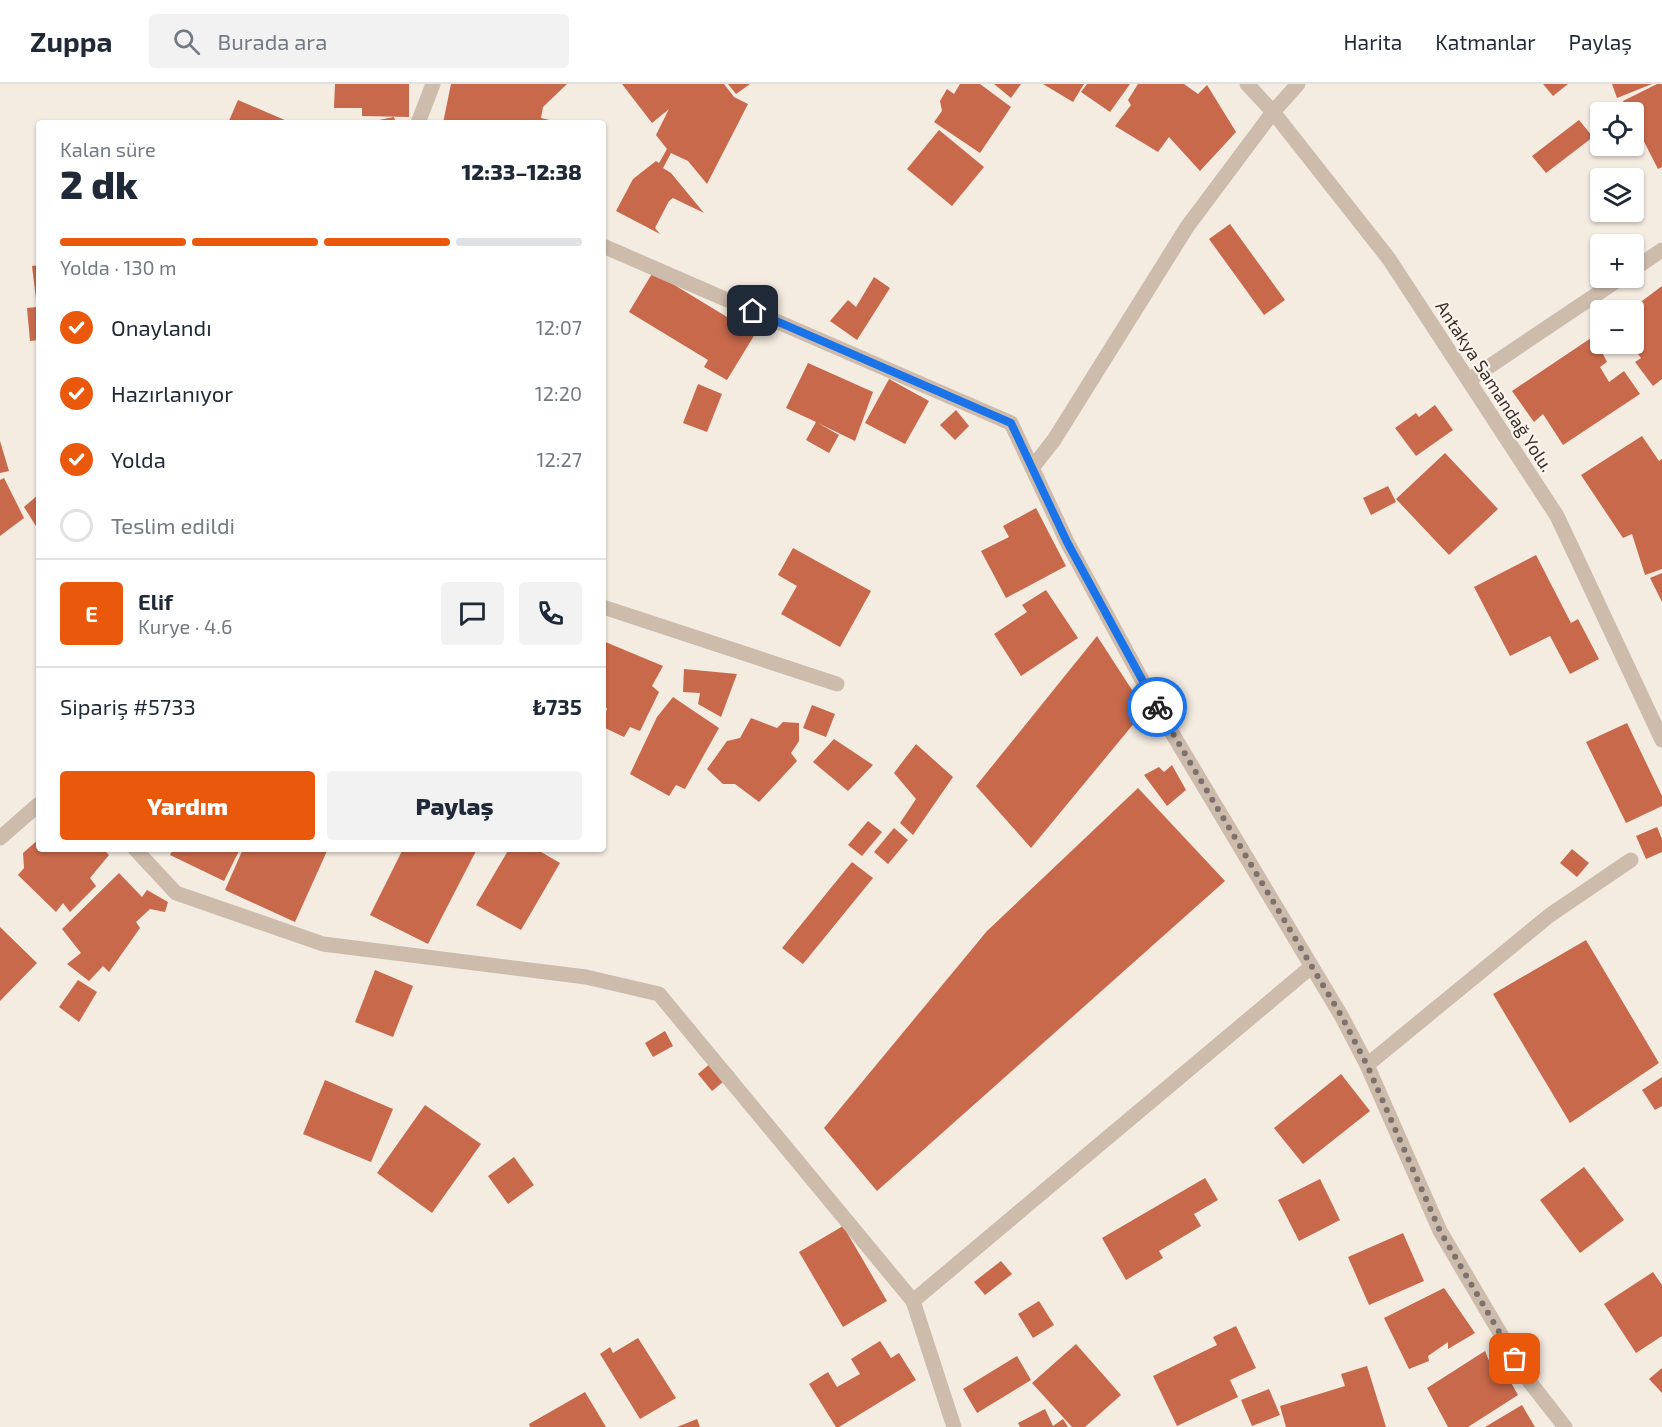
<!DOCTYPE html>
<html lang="tr">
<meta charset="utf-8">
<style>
body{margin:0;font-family:"Exo 2",sans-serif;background:#f2f2f3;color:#1f2937;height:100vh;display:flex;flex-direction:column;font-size:22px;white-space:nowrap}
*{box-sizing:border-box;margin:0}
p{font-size:20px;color:#747a83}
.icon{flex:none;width:33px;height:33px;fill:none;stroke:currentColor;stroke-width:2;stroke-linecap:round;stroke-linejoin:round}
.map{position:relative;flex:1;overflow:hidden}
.panel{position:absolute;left:36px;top:36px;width:570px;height:732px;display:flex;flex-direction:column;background:#fff;border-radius:6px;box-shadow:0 2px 4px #0004}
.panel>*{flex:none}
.fabs{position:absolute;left:1590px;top:18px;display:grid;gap:12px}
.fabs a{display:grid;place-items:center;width:54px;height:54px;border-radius:6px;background:#fff;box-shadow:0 2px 4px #0004;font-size:30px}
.pin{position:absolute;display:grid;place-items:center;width:51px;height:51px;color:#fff;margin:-26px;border-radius:12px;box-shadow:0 3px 9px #0006}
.courier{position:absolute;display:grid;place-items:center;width:60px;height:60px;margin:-30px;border:4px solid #1a73e8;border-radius:50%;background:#fff;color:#222;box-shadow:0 2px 8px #0007}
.headline em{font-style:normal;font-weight:800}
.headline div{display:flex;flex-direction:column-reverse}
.headline{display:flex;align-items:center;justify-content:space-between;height:102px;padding:0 24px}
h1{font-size:39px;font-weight:800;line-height:45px}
.bar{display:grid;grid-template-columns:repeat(4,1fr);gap:9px 6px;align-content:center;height:72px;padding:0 24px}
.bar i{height:8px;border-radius:4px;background:#e0e1e3}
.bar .active{background:#ea580c}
.bar p{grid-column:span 4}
.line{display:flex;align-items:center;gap:15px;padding:0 24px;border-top:2px solid #e0e1e3}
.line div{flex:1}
.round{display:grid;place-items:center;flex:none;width:63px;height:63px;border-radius:6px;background:#f2f2f3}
ol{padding:0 24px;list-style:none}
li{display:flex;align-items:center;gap:18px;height:66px}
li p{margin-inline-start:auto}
li .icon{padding:6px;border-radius:50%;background:#ea580c;color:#fff;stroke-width:4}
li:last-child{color:#747a83}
li i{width:33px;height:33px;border:3px solid #e0e1e3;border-radius:50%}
.primary-button{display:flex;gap:12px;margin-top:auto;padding:12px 24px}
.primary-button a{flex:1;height:69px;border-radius:6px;background:#ea580c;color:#fff;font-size:24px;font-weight:800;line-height:69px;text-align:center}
.primary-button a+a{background:#f2f2f3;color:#1f2937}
header{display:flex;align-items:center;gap:36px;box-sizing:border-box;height:84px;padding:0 30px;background:#fff;border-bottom:2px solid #e0e1e3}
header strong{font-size:28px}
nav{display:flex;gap:33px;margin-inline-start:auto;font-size:21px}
.search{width:420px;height:54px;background:#f2f2f3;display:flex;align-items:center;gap:15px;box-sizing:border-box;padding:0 21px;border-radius:6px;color:#747a83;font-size:22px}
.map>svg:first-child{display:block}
</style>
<header>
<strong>Zuppa</strong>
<div class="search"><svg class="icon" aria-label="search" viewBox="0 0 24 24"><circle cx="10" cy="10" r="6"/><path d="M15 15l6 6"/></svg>Burada ara</div>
<nav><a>Harita</a><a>Katmanlar</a><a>Paylaş</a></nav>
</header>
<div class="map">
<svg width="1662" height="1343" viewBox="0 0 1662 1343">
<rect width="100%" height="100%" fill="#f4ebe1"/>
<g fill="#c8694b">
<polygon points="335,0 409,0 409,33 362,32 362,24 334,24"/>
<polygon points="451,0 567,0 543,23 541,34 554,37 556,39 443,39"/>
<polygon points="622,0 724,0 734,13 748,20 707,100 688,77 671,69 663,84 671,89 704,129 673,114 669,117 655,144 660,150 616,127 633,95 656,77 659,79 667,65 656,51 669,25 652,39"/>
<polygon points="728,0 750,0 736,10"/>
<polygon points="960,0 980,0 1011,23 980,69 934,38 942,27 940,17 947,5 954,10"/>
<polygon points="994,0 1021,0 1011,14"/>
<polygon points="1043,0 1084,0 1073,18"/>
<polygon points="1087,0 1130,0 1110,28 1081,8"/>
<polygon points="1138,0 1184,0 1198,10 1207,1 1236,48 1200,87 1169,53 1158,68 1115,42 1131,21 1128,16"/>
<polygon points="1543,0 1568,0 1553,12"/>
<polygon points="1612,0 1652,0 1617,14"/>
<polygon points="1657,0 1662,0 1662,83 1658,85 1634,38 1634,28 1628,28 1623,17"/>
<polygon points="238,16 287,37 286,39 228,39"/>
<polygon points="394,33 396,39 369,39 369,38"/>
<polygon points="1579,36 1593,53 1546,89 1532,72"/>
<polygon points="939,46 984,83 952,122 907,85"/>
<polygon points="1230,140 1285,216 1264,231 1209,155"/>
<polygon points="39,181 39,256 30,257 27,224 37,223 32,182"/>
<polygon points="653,188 755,250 727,296 704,283 708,276 629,228"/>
<polygon points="874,193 890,204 857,256 830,237 848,216 856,223"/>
<polygon points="1662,202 1662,295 1653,302 1635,278 1641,274 1630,260 1634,260 1634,226 1630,226"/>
<polygon points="1594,252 1607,278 1600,283 1609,298 1624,287 1640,310 1563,361 1543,330 1534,338 1512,307"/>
<polygon points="808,279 873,308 855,357 818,339 839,351 829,369 806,356 816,338 786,324"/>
<polygon points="889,295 929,317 905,360 865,339"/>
<polygon points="698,300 722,310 707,348 683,339"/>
<polygon points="1435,321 1453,346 1416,372 1395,344 1416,329 1419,333"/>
<polygon points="956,326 969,342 955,356 940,341"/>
<polygon points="1642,352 1659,377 1662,375 1662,485 1645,491 1632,450 1623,454 1581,391"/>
<polygon points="0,357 9,387 0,389"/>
<polygon points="1445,369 1498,425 1449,471 1396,415"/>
<polygon points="4,394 24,434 0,452 0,396"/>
<polygon points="1388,402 1396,418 1371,431 1363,414"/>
<polygon points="39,410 39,447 24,423"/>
<polygon points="1036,424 1066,482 1006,514 981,467 1009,453 1003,442"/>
<polygon points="793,464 871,507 840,563 781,530 797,502 778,491"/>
<polygon points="1536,471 1571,539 1578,535 1599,575 1570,590 1550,552 1510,572 1474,503"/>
<polygon points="1662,489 1662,518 1650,494"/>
<polygon points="1046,506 1078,554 1021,592 994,550 1027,528 1022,521"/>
<polygon points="1097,552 1145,626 1031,764 976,702"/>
<polygon points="603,557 663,582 652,602 659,608 640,647 630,643 624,653 603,643 607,624 603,622"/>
<polygon points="684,585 737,590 721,633 698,620 700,609 683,608"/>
<polygon points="673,613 719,644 685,705 676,701 669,712 630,690 657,633"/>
<polygon points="812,621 835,630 826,653 803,644"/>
<polygon points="751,634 777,644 783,638 799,639 799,657 791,669 797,677 759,718 735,700 723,700 707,685 727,657 740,654"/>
<polygon points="1627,639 1662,712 1662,722 1626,739 1586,658"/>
<polygon points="834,655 873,681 848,707 813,678"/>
<polygon points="916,660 953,693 913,751 900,739 916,715 894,689"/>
<polygon points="1172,681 1186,706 1167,722 1144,691 1159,683 1164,688"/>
<polygon points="1138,704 1225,797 877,1107 824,1044 987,847"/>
<polygon points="868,737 882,748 862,772 848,761"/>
<polygon points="1657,743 1662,755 1662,768 1646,775 1636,752"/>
<polygon points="894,744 908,756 888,780 874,768"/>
<polygon points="39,755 39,765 103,765 109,771 90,794 96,802 70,828 63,819 56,828 18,791 24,784 23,769"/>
<polygon points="173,765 240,765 224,797 170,771"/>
<polygon points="243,765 324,765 327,767 295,838 225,806"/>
<polygon points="403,765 477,765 428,860 370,831"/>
<polygon points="509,765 536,765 560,779 521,846 476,821"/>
<polygon points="1572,765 1589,779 1577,793 1560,779"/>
<polygon points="852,778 873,794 803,880 782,864"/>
<polygon points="119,789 142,813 147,806 168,818 165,828 150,825 136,838 140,844 109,888 103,882 89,897 67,880 81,869 62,845"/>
<polygon points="0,843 37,879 0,917"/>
<polygon points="1586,856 1659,979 1570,1039 1493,910"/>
<polygon points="375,886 413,902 393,953 355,938"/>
<polygon points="78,896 97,908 79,938 59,923"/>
<polygon points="665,947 673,962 653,973 645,959"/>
<polygon points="719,972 734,989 712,1007 698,990"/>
<polygon points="1341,990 1370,1027 1303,1080 1274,1044"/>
<polygon points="1662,993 1662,1022 1655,1026 1642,1006"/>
<polygon points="325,996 393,1025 371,1078 303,1050"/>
<polygon points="425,1021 481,1060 432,1129 377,1089"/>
<polygon points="514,1073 534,1101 508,1120 488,1092"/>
<polygon points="1584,1083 1624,1136 1580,1169 1540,1116"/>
<polygon points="1205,1094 1218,1116 1194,1130 1201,1142 1159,1167 1163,1174 1126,1196 1102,1154"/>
<polygon points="1320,1095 1340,1136 1299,1157 1278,1116"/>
<polygon points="843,1142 887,1217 843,1243 799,1168"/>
<polygon points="1403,1149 1424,1197 1369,1221 1348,1173"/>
<polygon points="1001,1177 1012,1190 985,1211 974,1198"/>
<polygon points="1653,1188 1662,1201 1662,1252 1636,1269 1604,1220"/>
<polygon points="1444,1204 1475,1249 1448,1265 1448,1258 1428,1272 1429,1277 1409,1285 1384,1234"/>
<polygon points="1039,1217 1054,1241 1033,1254 1018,1230"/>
<polygon points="1236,1242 1256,1284 1230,1296 1238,1313 1177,1342 1153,1292 1217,1261 1213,1253"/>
<polygon points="638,1254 676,1314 640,1335 600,1270 610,1263 613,1269"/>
<polygon points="880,1257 891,1274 899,1269 916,1296 839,1343 836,1343 809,1300 828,1288 837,1303 860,1290 851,1275"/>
<polygon points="1076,1260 1121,1311 1085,1343 1072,1343 1032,1299"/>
<polygon points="1485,1267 1496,1294 1505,1288 1518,1311 1468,1343 1448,1343 1427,1304"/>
<polygon points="1017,1272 1031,1296 977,1329 963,1305"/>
<polygon points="1367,1282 1386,1343 1286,1343 1280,1322 1345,1302 1341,1290"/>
<polygon points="1662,1284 1662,1309 1649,1295"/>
<polygon points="1269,1305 1280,1331 1252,1342 1241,1316"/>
<polygon points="585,1308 606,1343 530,1343 529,1340"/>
<polygon points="1522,1321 1535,1343 1485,1343"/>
<polygon points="1045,1325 1053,1342 1063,1335 1068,1343 1020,1343 1018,1339"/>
<polygon points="697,1335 700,1343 677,1343"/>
</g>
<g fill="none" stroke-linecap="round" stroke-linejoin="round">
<g stroke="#cdbbac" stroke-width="15">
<polyline points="1247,0 1273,28 1389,175 1557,432 1662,656"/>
<polyline points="418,39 433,0"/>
<polyline points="603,162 1011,339 1067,458 1160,629 1342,933 1367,981 1440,1147 1526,1293 1565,1343"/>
<polyline points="1634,185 1662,166"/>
<polyline points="1469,296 1621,194"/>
<polyline points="1032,384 1054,356 1187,143 1273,28 1298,0"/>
<polyline points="603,523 837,600"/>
<polyline points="0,754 39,720"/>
<polyline points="135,765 176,809 323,860 586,893 659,910 913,1217 954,1343"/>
<polyline points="1367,981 1550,831 1631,776"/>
<polyline points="913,1217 1311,883"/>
</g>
</g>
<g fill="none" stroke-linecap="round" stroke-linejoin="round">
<polyline stroke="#7c716b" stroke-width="6" stroke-dasharray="0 10.8" points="1157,623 1342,933 1367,981 1440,1147 1515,1275"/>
<polyline stroke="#1a73e8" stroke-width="8" points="753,227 1011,339 1067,458 1157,623"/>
</g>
<g text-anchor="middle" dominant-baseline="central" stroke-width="4.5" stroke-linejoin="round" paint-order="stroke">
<g font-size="18" fill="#3b302b" stroke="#fbf5ee">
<text transform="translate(1495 302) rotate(57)">Antakya Samandağ Yolu.</text>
</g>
</g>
</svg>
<div class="fabs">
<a><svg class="icon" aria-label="locate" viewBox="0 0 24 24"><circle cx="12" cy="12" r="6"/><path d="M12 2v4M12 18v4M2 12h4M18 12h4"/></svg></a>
<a><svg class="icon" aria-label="layers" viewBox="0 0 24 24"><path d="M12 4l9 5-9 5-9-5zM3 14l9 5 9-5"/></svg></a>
<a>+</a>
<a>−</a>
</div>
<div class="pin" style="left:1515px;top:1275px;background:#ea580c"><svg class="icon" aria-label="bag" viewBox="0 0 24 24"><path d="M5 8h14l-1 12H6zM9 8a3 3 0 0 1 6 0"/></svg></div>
<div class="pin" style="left:753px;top:227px;background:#1f2937"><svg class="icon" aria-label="home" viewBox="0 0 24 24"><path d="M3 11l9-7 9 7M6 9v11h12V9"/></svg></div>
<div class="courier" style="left:1157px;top:623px"><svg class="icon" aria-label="bike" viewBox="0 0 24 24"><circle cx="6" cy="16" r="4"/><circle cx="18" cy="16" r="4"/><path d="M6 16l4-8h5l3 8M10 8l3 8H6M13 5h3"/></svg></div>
<section class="panel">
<div class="headline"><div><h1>2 dk</h1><p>Kalan süre</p></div><em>12:33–12:38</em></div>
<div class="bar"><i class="active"></i><i class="active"></i><i class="active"></i><i></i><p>Yolda · 130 m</p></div>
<ol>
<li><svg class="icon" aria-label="check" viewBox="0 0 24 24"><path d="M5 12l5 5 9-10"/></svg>Onaylandı<p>12:07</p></li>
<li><svg class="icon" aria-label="check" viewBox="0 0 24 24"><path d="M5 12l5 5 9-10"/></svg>Hazırlanıyor<p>12:20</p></li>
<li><svg class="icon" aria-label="check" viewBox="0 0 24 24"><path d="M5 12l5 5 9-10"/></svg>Yolda<p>12:27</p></li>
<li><i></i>Teslim edildi</li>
</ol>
<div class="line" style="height:108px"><b class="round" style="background:#ea580c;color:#fff">E</b><div><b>Elif</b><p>Kurye · 4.6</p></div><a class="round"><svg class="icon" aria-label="chat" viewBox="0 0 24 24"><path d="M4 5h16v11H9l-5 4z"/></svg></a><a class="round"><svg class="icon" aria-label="phone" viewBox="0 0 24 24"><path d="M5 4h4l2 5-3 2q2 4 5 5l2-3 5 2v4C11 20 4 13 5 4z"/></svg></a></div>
<div class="line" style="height:78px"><div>Sipariş #5733</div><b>₺735</b></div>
<div class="primary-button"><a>Yardım</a><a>Paylaş</a></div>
</section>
</div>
